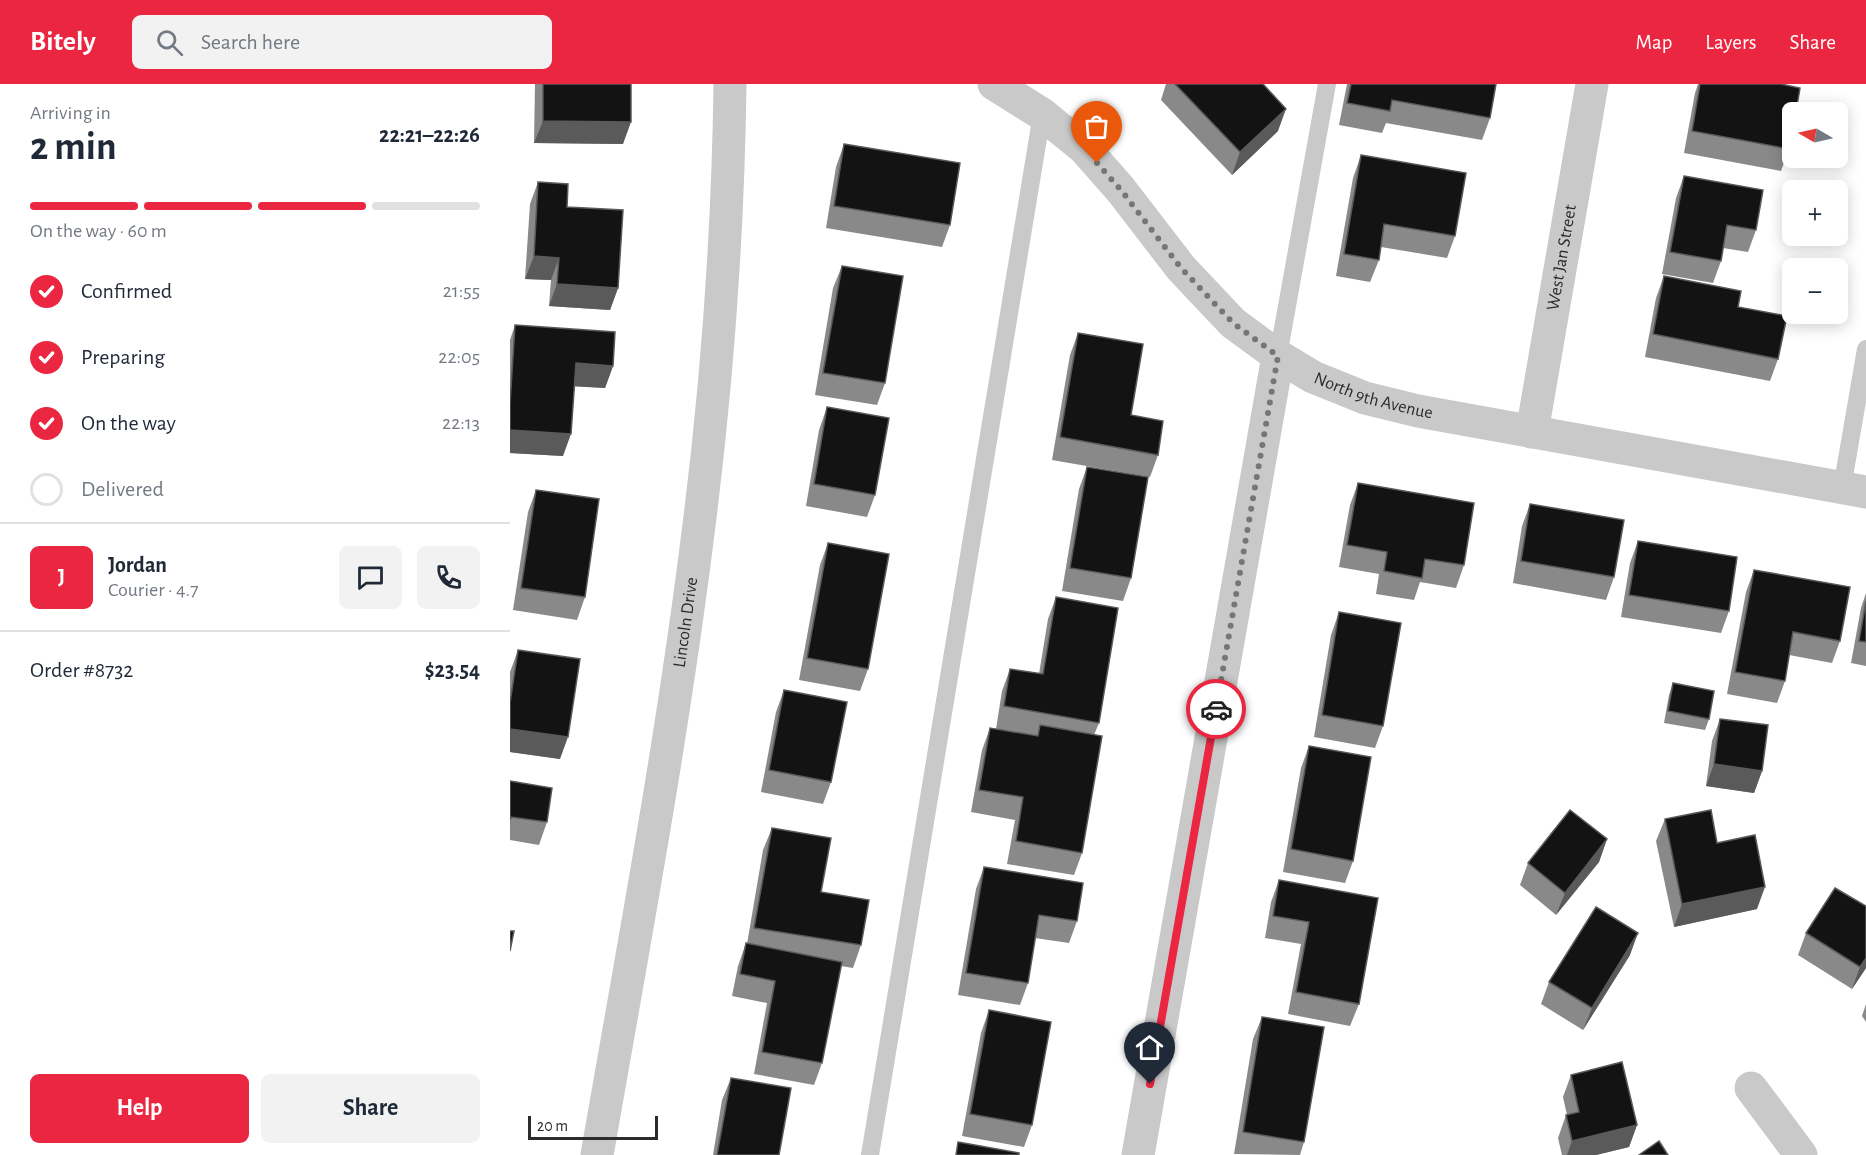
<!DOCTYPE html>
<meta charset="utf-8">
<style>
body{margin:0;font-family:"Alegreya Sans",sans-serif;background:#f2f2f3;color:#1f2937;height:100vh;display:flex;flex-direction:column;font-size:22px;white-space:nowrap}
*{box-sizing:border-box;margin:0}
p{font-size:20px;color:#747a83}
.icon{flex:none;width:33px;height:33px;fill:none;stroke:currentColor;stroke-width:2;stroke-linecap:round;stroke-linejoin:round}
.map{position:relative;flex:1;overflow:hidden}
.drawer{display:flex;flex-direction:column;background:#fff;width:510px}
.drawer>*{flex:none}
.needle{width:39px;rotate:279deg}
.fabs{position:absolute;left:1272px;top:18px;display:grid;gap:12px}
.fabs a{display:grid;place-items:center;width:66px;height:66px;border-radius:9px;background:#fff;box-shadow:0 3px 15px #0003;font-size:30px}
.scale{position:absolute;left:18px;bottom:15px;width:130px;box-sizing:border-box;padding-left:6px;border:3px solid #2c2c2c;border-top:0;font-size:16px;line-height:21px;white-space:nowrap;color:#2c2c2c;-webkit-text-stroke:4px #fff;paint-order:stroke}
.pin{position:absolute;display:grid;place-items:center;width:51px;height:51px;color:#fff;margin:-62px -26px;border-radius:50% 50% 50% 0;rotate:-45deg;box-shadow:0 0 6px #0007}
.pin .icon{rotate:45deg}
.courier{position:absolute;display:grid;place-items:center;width:60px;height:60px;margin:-30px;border:4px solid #eb2641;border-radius:50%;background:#fff;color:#222;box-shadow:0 2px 8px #0007}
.head em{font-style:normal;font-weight:600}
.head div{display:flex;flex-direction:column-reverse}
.head{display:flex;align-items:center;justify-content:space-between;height:102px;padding:0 30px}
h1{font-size:39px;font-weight:600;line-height:45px}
.bar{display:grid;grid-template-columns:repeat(4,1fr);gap:9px 6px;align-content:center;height:72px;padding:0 30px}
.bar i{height:8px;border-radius:4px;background:#e0e1e3}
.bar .current{background:#eb2641}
.bar p{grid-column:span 4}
.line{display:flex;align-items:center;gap:15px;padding:0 30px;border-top:2px solid #e0e1e3}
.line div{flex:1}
.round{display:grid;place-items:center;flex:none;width:63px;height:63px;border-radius:9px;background:#f2f2f3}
ol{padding:0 30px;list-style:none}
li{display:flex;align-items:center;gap:18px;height:66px}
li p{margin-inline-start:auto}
li .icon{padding:6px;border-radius:50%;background:#eb2641;color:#fff;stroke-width:4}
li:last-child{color:#747a83}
li i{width:33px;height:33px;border:3px solid #e0e1e3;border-radius:50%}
.button{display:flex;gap:12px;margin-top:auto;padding:12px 30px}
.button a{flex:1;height:69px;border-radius:9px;background:#eb2641;color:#fff;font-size:24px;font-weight:600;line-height:69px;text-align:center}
.button a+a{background:#f2f2f3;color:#1f2937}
header{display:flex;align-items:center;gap:36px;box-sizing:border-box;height:84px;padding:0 30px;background:#eb2641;color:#fff}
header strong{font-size:28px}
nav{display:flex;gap:33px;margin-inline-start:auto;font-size:21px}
.search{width:420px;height:54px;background:#f2f2f3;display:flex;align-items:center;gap:15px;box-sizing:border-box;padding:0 21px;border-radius:9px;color:#747a83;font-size:22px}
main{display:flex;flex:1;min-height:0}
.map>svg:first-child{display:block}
</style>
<header>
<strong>Bitely</strong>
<div class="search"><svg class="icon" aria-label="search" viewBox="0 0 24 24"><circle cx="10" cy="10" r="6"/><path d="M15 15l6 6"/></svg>Search here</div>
<nav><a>Map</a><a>Layers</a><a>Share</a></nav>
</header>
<main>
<section class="drawer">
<div class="head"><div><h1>2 min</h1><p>Arriving in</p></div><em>22:21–22:26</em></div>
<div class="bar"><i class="current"></i><i class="current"></i><i class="current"></i><i></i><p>On the way · 60 m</p></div>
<ol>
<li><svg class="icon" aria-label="check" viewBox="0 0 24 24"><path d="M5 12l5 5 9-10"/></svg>Confirmed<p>21:55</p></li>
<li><svg class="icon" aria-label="check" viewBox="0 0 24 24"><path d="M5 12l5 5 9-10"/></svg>Preparing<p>22:05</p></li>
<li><svg class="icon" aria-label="check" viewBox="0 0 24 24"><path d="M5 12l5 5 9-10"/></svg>On the way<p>22:13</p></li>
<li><i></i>Delivered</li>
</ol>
<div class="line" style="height:108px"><b class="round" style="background:#eb2641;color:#fff">J</b><div><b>Jordan</b><p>Courier · 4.7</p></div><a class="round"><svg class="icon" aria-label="chat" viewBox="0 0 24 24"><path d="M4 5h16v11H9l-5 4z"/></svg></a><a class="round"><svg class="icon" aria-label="phone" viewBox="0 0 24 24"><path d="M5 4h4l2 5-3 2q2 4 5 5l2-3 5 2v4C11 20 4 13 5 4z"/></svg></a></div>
<div class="line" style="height:78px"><div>Order #8732</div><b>$23.54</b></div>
<div class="button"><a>Help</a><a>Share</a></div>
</section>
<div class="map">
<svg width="1356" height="1071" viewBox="0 0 1356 1071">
<rect width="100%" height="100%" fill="#fff"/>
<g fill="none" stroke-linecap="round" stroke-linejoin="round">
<g stroke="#c9c9c9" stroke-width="18">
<polyline points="768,272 817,0"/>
<polyline points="1332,404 1356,265"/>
<polyline points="360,1071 532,30"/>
</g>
<g stroke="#c9c9c9" stroke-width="33">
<path id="s1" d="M484 0 532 30 575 65 611 106 671 184 723 239 768 272 803 293 855 314 908 327 1356 408"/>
<path id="s2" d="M1022 348 1082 0"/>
<polyline points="1241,1004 1291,1071"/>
<path id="s3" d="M87 1071C123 864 162 658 188 449 207 301 218 150 220 0"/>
<polyline points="628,1071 768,272"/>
</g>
</g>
<g fill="#898989">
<polygon points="25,0 121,0 113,60 24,59"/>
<polygon points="656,0 753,0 768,47 722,91 651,16"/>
<polygon points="837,0 986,0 980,34 972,56 876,39 872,49 829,41"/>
<polygon points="1188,0 1271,0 1279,65 1271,87 1174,69 1185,9"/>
<polygon points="334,60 440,141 432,163 316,144 326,83"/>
<polygon points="851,71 945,152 937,174 871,163 869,176 860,198 826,192 843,94"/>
<polygon points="1174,92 1246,146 1238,168 1213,164 1211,177 1203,199 1152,190 1166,114"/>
<polygon points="28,98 57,123 108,204 100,226 39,222 41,196 15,195 20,120"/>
<polygon points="332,182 375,299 367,321 305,311 323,204"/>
<polygon points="1154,192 1228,223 1268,275 1260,297 1135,273 1146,214"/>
<polygon points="5,241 103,282 95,304 65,302 53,372 0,369 0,256"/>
<polygon points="568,249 648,371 640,393 542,376 560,271"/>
<polygon points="317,323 365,411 357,433 296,422 309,346"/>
<polygon points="577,383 621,494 613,517 552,507 569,405"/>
<polygon points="848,399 954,481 946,504 910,498 904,516 866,510 869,490 829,483 840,421"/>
<polygon points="26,406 75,513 67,536 3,526 18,428"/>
<polygon points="1020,420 1104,493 1096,516 1003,499 1012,442"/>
<polygon points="1128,457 1219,527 1211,549 1111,533 1120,479"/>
<polygon points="318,459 358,585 350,607 289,596 310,481"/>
<polygon points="1244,486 1330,557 1322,579 1279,571 1275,597 1267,619 1217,610 1236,508"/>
<polygon points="1356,509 1356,582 1341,579 1351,524"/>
<polygon points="546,513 589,639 584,651 572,769 564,791 497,780 505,736 461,728 472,666 480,644 486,645 492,607 500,585 529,590 538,535"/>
<polygon points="829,528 873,642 865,664 804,653 821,551"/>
<polygon points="8,566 50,675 0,668 0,588"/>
<polygon points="1163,599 1199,635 1195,646 1154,639 1159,611"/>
<polygon points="274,606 321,698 313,720 251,708 266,628"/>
<polygon points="1210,635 1252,687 1244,709 1196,702 1202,657"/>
<polygon points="799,662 843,777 835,799 773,788 791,684"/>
<polygon points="0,697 37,738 29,761 0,756"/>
<polygon points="1155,735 1207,759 1247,825 1164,843 1146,757"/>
<polygon points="262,744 351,861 343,884 331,882 312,979 304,1001 244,990 257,919 222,912 228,882 236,859 237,860 253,766"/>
<polygon points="1097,755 1089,778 1046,831 1010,801 1018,779"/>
<polygon points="474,783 567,837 559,859 525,854 518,899 510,921 448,911 466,805"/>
<polygon points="769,796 868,814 849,920 840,942 778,930 791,860 755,854 761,818"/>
<polygon points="1356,822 1356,884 1342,905 1288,871 1296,849"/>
<polygon points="1120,871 1073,946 1031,920 1039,898"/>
<polygon points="1356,920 1356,938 1352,932"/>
<polygon points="479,926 522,1041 514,1063 452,1052 471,949"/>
<polygon points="752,933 794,1058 790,1071 724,1070 743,955"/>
<polygon points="1061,991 1127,1041 1119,1063 1086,1071 1052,1071 1048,1054 1056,1031 1057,1031 1053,1013"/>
<polygon points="221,994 269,1071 203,1071 212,1016"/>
</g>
<g fill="#5a5a5a">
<polygon points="776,25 768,47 722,91 730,68"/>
<polygon points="33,37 121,38 113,60 24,59"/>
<polygon points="24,172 49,174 41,196 15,195"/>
<polygon points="47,200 108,204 100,226 39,222"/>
<polygon points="66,279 103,282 95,304 58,302"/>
<polygon points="0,346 61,350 53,372 0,369"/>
<polygon points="0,645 58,653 50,675 0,668"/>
<polygon points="1204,680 1252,687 1244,709 1196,702"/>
<polygon points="1097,755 1089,778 1046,831 1055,809"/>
<polygon points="1255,803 1247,825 1164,843 1172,820"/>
<polygon points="1128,849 1120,871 1073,946 1082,924"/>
<polygon points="1356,874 1356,884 1342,905 1350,883"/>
<polygon points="1127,1041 1119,1063 1086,1071 1057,1071 1062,1057"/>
</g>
<g fill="#131313" stroke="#5a5a5a" stroke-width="1.5">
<polygon points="33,0 121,0 121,38 33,37"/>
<polygon points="665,0 753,0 776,25 730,68"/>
<polygon points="841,0 986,0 980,34 882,16 880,27 837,19"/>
<polygon points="1190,0 1271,0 1290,4 1286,28 1282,28 1282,45 1279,65 1182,47"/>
<polygon points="334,60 450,79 440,141 324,122"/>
<polygon points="851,71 956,89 945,152 874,140 869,176 834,170"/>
<polygon points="1174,92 1253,106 1246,146 1217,141 1211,177 1160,168"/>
<polygon points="28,98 58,100 57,123 113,126 108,204 47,200 49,174 24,172"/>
<polygon points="332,182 393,192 375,299 313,289"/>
<polygon points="1154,192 1231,207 1228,223 1277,232 1268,275 1143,250"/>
<polygon points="5,241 105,248 103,282 66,279 61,350 0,346 0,320"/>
<polygon points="568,249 633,260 621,331 653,337 648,371 550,353"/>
<polygon points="317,323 379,334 365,411 304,400"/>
<polygon points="577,383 638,393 621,494 560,484"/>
<polygon points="848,399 964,419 954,481 915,475 912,494 874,487 877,468 837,461"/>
<polygon points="26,406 89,415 75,513 11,504"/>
<polygon points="1020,420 1114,436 1104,493 1011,477"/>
<polygon points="1128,457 1227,473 1219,527 1119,511"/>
<polygon points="318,459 379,470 358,585 297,574"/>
<polygon points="1244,486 1340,503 1330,557 1283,548 1275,597 1225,588"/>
<polygon points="546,513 608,524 589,639 494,622 500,585 533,590"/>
<polygon points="1356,517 1356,558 1349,557"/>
<polygon points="829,528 891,539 873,642 812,631"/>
<polygon points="8,566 70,575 58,653 0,645 0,619"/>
<polygon points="1163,599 1204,607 1199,635 1158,627"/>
<polygon points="274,606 337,618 321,698 259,686"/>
<polygon points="1210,635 1258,641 1252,687 1204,680"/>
<polygon points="530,641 592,652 572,769 506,757 513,713 469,706 480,644 528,652"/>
<polygon points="799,662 861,673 843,777 781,765"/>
<polygon points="0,697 42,704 37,738 1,733 0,736"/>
<polygon points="1060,726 1097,755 1055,809 1018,779"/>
<polygon points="1201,726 1207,759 1245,751 1255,803 1172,820 1155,735"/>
<polygon points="262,744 321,754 311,808 359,816 351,861 244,844"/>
<polygon points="474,783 573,799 567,837 529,831 518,899 456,889"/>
<polygon points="769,796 868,814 849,920 786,908 799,838 763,832"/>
<polygon points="1325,804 1356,822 1356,874 1350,883 1296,849"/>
<polygon points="1086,823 1128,849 1082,924 1039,898"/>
<polygon points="0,847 4,847 0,867"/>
<polygon points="236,859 332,878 312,979 252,968 265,897 230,890"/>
<polygon points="479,926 541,938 522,1041 460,1030"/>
<polygon points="752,933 814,943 794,1058 733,1048"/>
<polygon points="1112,978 1127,1041 1062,1057 1056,1031 1069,1028 1061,991"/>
<polygon points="221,994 281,1004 269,1071 207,1071"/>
<polygon points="1149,1057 1158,1071 1129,1071"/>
<polygon points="448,1058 509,1069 509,1071 446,1071"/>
</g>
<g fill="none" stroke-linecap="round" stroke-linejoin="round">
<polyline stroke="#767676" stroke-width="6" stroke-dasharray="0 10.8" points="587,79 611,106 671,184 723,239 768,272 706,625"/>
<polyline stroke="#eb2641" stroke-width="8" points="640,1000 706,625"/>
</g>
<g text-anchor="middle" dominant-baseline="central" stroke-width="6" stroke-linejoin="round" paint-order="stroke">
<g font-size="18" fill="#2c2c2c" stroke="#fff">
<text stroke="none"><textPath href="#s2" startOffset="177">West Jan Street</textPath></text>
<text stroke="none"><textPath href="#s1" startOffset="501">North 9th Avenue</textPath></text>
<text stroke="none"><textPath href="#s3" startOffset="540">Lincoln Drive</textPath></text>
</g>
</g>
</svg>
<div class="fabs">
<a><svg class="needle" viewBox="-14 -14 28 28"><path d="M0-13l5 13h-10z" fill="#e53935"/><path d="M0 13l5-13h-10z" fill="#747a83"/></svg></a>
<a>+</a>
<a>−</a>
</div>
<div class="scale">20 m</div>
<div class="pin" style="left:587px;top:79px;background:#ea580c"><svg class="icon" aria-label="bag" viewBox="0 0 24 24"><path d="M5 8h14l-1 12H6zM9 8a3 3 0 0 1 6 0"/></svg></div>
<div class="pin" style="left:640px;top:1000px;background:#1f2937"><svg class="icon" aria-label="home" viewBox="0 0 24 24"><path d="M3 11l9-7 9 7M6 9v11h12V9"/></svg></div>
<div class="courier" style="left:706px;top:625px"><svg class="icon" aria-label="car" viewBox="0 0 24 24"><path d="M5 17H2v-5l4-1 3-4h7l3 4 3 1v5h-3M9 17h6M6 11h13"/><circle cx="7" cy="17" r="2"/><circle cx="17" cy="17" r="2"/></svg></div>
</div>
</main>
